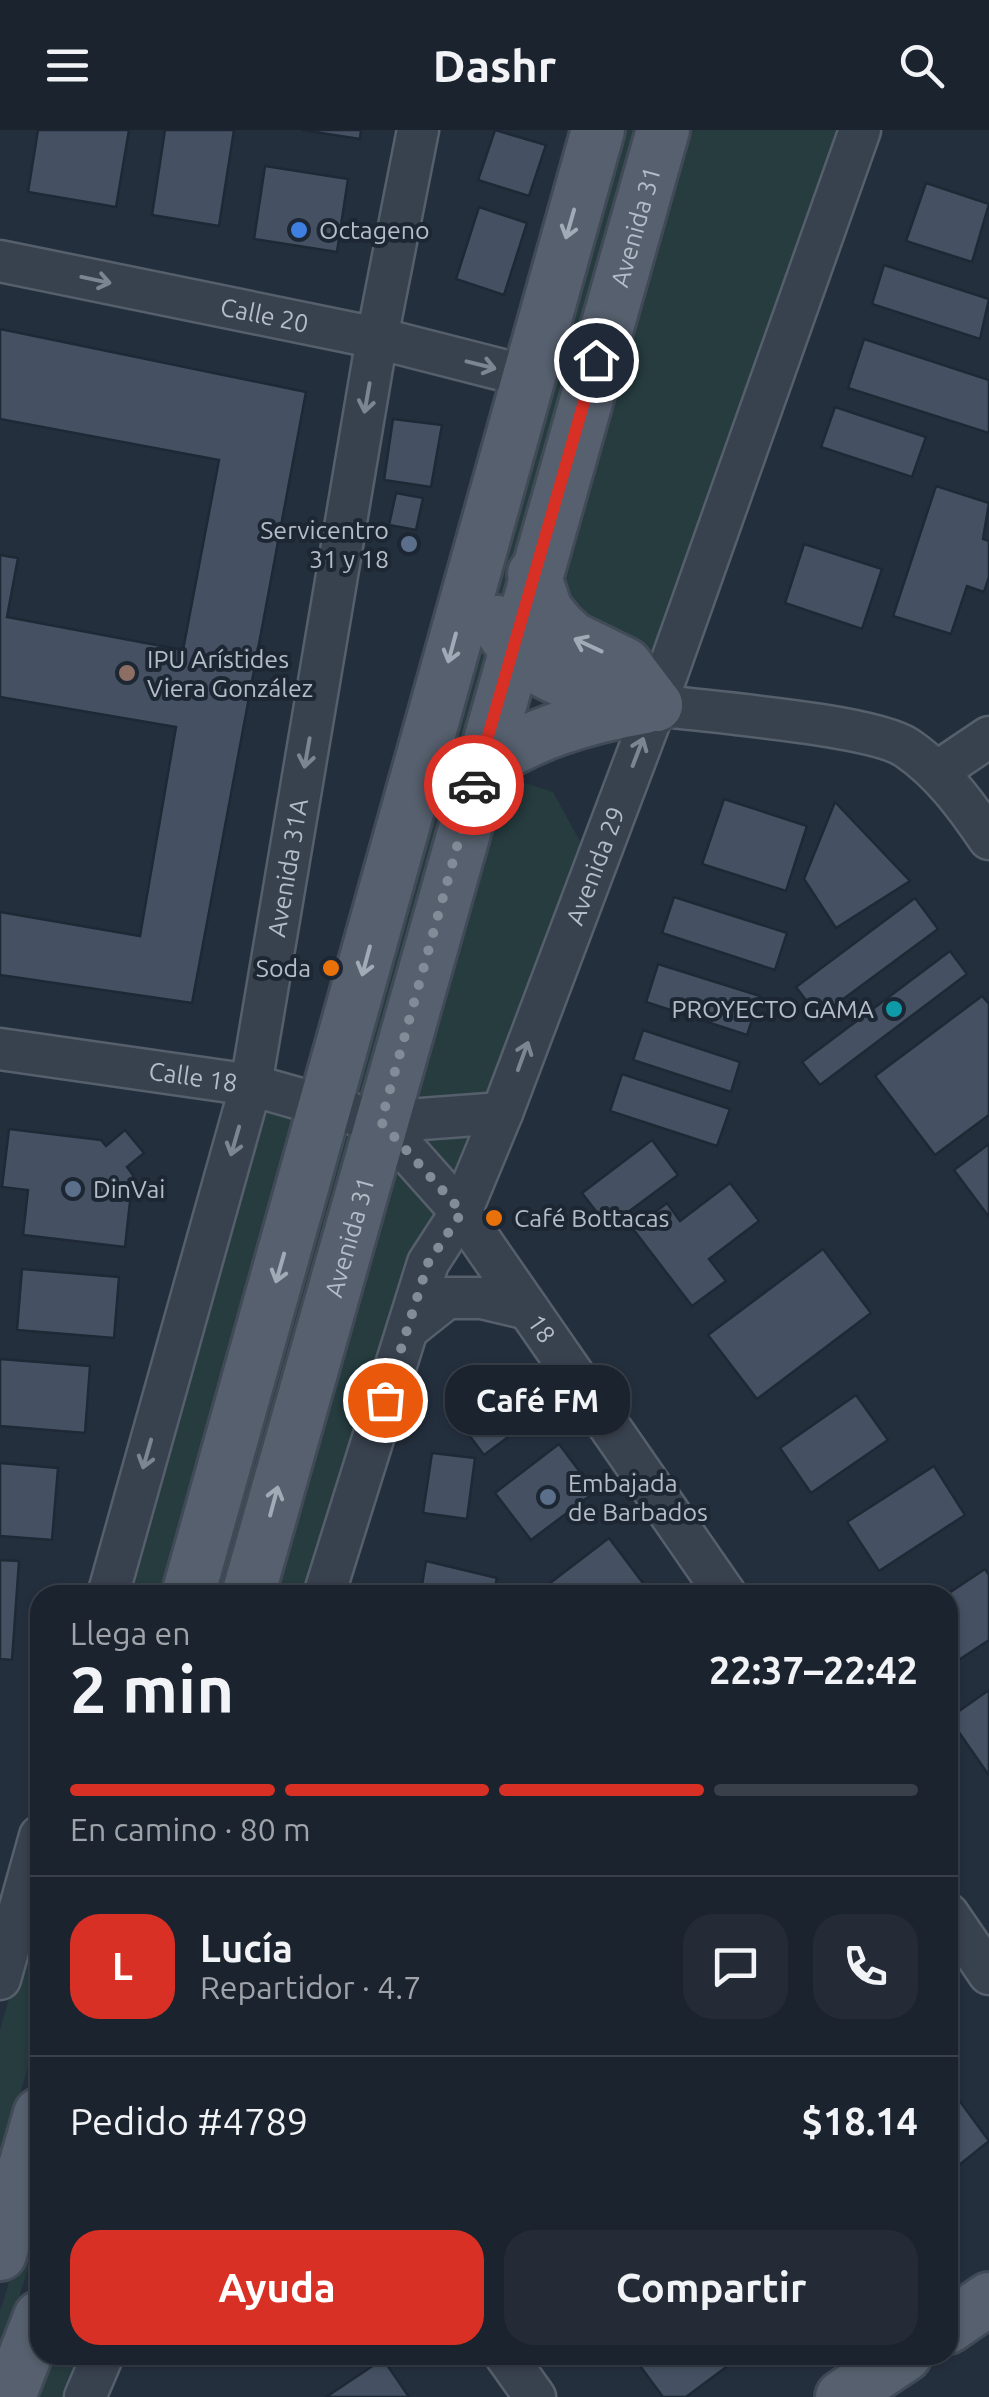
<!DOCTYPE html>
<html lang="es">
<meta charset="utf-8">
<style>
body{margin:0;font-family:Ubuntu,sans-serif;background:#242b36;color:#f1f3f6;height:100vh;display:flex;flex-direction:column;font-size:38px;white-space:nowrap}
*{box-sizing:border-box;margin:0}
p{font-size:32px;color:#a0a4aa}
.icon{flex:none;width:55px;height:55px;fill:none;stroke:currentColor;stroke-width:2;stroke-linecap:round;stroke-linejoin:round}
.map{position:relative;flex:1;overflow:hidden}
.panel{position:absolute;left:30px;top:1455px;width:928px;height:780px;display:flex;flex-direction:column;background:#1b232e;border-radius:30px;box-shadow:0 2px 8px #0004,0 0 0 2px #39404a}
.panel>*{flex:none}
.pin{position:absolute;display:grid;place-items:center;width:85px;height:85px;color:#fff;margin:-42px;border:5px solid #fff;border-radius:50%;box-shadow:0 2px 10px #0007}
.courier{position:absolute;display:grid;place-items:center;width:100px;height:100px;margin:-50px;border:8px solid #d93025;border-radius:50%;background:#fff;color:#222;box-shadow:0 2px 12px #0007}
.bubble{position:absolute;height:70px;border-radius:30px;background:#1b232e;box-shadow:0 2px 8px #0004,0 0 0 2px #39404a;font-size:32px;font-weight:700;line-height:70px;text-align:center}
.overview em{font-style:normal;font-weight:700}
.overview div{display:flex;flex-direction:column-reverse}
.overview{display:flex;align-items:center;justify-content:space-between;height:170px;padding:0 40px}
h1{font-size:65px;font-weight:700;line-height:75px}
.bar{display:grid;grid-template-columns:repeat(4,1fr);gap:15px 10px;align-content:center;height:120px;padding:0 40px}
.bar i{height:12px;border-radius:8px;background:#39404a}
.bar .active{background:#d93025}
.bar p{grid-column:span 4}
.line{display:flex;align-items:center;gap:25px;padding:0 40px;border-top:2px solid #39404a}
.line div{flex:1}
.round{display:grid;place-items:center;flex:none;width:105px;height:105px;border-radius:30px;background:#242b36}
.action{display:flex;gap:20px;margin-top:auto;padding:20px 40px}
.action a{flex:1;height:115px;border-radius:30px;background:#d93025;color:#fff;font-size:40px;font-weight:700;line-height:115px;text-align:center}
.action a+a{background:#242b36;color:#f1f3f6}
header{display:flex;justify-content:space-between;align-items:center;height:130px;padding:0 40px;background:#1b232e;font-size:45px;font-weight:700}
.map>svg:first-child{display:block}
</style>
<header><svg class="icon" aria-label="menu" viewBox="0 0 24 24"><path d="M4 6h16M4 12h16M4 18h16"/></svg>Dashr<svg class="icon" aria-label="search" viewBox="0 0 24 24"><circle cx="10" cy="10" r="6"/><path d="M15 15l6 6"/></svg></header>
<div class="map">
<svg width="989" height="2267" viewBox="0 0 989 2267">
<rect width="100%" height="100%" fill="#242f3e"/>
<g fill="#263c3f">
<polygon points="626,0 637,0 503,473 494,451 498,429"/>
<polygon points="663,0 860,0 656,575 541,540"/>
<polygon points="482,490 493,508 364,975 350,970"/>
<polygon points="479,638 553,662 594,737 324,1465 248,1465"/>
<polygon points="265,972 304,984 166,1465 124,1465"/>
<polygon points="342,997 357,1002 223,1465 211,1465"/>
<polygon points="40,1761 40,1897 0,2032 0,1900"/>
<polygon points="40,2053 40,2103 0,2225 0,2181"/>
<polygon points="40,2225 103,2225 85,2267 9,2267"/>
</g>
<g fill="#455162" stroke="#1f2835" stroke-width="2.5">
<polygon points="38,0 129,0 116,77 28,62"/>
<polygon points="165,0 234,0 219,96 152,85"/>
<polygon points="302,0 361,0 360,9"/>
<polygon points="495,0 546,15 529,66 478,50"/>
<polygon points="265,36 348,49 337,122 254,109"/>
<polygon points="926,53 989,74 972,132 906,111"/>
<polygon points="479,77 527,93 504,165 456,149"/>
<polygon points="884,135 989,169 980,209 872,174"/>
<polygon points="0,199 306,262 192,873 0,845 0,782 140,806 176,597 0,567 0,425 18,428 7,487 183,520 219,330 0,289"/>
<polygon points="864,209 989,250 989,303 848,258"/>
<polygon points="835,277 926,307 912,347 821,317"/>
<polygon points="393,289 442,295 431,357 384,350"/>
<polygon points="936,356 989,373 983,409 989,411 989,447 984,462 967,456 951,504 893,486"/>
<polygon points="396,363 423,368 416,400 389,395"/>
<polygon points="804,414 882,439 862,499 785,473"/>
<polygon points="724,669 807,696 786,761 702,734"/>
<polygon points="835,672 910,751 836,798 804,749"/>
<polygon points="674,767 787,803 775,840 662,803"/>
<polygon points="915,768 938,799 819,887 796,857"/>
<polygon points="950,821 967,844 820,955 802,932"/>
<polygon points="658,834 760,866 747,905 646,872"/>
<polygon points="982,866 989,874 989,985 935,1025 875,946"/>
<polygon points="643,900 740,932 731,962 633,930"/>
<polygon points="622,944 730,979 717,1016 610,981"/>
<polygon points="9,999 101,1010 106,1016 125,1000 144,1023 127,1037 133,1045 125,1117 23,1105 28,1060 2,1057"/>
<polygon points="652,1010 678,1045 608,1097 582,1063"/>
<polygon points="989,1014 989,1087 954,1040"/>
<polygon points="730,1053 759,1091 709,1129 726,1151 692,1176 633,1099 667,1073 680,1091"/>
<polygon points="823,1119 871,1183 757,1269 708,1205"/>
<polygon points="22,1139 119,1147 114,1208 17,1200"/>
<polygon points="0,1229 90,1236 85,1303 0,1296"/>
<polygon points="514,1240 544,1280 484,1325 454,1285"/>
<polygon points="856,1265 888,1310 811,1363 780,1318"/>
<polygon points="559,1314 595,1362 531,1410 495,1363"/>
<polygon points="432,1323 475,1328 467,1389 423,1383"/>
<polygon points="0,1333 58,1338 52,1410 0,1406"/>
<polygon points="934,1336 965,1385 879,1441 847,1392"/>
<polygon points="609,1408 652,1465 539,1465 537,1463"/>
<polygon points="0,1430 19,1431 12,1530 0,1529"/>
<polygon points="426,1431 497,1448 493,1465 446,1465 447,1460 422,1455"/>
<polygon points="985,1439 989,1445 989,1510 948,1537 946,1465"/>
<polygon points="989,1560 989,1643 988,1644 949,1588"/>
<polygon points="948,1955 989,2011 948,2044"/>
<polygon points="632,2225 728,2225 733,2232 686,2267 663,2267"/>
<polygon points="383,2229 409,2267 326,2267"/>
</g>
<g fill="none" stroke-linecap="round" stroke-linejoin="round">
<defs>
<g id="minor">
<path id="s1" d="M0 131 377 208 526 246"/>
<path d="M656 575C706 582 872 594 907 618 941 641 966 675 989 709"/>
<polyline points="937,642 989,607"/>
<path id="s2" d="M0 919 251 955 381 992 502 983"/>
<path id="s3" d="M381 992 461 1082 726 1465"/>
<polyline points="408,1199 447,1168 482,1168 528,1179"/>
<path id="s4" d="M108 1465 251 955 377 208 418 0"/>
<path id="s5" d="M324 1465 428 1133 461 1082 502 983 656 575 860 0"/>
<polyline points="948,1784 989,1844"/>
<polyline points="0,1849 40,1706"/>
<polyline points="505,2225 535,2267"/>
<polyline points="85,2267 103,2225"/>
</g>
<g id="major">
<polyline points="534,444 546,480 560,497 572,508 625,534 656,575"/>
<path d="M497 492C527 553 595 561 656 575"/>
<path d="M479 638C530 604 585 587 645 577"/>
<polyline points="188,1465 598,0"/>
<path id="s6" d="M248 1465 663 0"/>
<polyline points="0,2124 40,1984"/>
<polyline points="948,2197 989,2169"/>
<polyline points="9,2267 40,2187"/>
<polyline points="842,2267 905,2225"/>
</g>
</defs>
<use href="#minor" stroke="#565f6c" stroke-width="45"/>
<use href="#major" stroke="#414a57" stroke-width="58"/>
<use href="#minor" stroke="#38414e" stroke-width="40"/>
<use href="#major" stroke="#56606e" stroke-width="52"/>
</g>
<defs><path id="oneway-shaft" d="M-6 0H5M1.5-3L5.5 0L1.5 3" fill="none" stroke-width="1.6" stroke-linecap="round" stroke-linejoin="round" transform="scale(2.5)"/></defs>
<g stroke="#a1aab7">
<use href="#oneway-shaft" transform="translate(570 94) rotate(106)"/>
<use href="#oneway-shaft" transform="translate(588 515) rotate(-155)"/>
<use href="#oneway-shaft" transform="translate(452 518) rotate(105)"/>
<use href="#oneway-shaft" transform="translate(366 831) rotate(105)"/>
<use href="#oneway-shaft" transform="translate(280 1138) rotate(106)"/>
<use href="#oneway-shaft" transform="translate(274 1371) rotate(-75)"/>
</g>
<g stroke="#7c8592">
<use href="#oneway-shaft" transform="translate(96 150) rotate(12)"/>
<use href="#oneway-shaft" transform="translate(481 235) rotate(14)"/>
<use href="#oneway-shaft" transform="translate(367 268) rotate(100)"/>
<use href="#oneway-shaft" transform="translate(638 622) rotate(-69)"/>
<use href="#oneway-shaft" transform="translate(307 623) rotate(100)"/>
<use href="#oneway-shaft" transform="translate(523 926) rotate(-70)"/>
<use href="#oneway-shaft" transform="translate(235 1011) rotate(106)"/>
<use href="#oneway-shaft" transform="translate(147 1324) rotate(106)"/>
</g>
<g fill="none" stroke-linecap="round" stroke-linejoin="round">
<polyline stroke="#828b98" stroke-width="10" stroke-dasharray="0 18" points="385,1270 428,1133 462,1082 381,992 474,655"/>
<polyline stroke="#d93025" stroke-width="12" points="474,655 596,230"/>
</g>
<circle fill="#3f7fe0" stroke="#1d2633" stroke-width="4" cx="299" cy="100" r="10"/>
<g fill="#5c6f8a" stroke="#1d2633" stroke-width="4">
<circle cx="409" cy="414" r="10"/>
<circle cx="73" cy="1059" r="10"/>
<circle cx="548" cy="1367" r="10"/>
</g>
<circle fill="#8d6e63" stroke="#1d2633" stroke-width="4" cx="127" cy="543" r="10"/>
<g fill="#e8710a" stroke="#1d2633" stroke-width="4">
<circle cx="331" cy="838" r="10"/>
<circle cx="494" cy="1088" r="10"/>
</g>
<circle fill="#0f9aa8" stroke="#1d2633" stroke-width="4" cx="894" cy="879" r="10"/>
<g text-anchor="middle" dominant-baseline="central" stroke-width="8" stroke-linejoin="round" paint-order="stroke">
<g font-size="25" fill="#b4bcc9" stroke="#1d2633">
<text stroke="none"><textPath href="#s6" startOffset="1422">Avenida 31</textPath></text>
<text stroke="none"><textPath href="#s1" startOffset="270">Calle 20</textPath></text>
<text stroke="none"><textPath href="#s5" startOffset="780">Avenida 29</textPath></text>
<text stroke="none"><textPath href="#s4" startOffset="750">Avenida 31A</textPath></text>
<text stroke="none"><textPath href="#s2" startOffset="195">Calle 18</textPath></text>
<text stroke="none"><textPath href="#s6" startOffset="372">Avenida 31</textPath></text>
<text stroke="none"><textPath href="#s3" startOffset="262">18</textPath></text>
</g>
<g font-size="25" fill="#b4bcc9" stroke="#1d2633" text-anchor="start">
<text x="319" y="100">Octageno</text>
<text x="389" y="400" text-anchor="end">Servicentro<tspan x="389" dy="29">31 y 18</tspan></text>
<text x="147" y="529">IPU Arístides<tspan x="147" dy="29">Viera González</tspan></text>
<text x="311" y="838" text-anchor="end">Soda</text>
<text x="874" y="879" text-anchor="end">PROYECTO GAMA</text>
<text x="93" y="1059">DinVai</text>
<text x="514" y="1088">Café Bottacas</text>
<text x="568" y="1353">Embajada<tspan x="568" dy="29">de Barbados</tspan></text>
</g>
</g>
</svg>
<div class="pin" style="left:385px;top:1270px;background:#ea580c"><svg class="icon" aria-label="bag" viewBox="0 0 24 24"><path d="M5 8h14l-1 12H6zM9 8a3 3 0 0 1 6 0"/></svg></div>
<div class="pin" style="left:596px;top:230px;background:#1f2937"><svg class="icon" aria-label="home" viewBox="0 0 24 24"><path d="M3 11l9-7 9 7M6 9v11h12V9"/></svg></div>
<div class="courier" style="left:474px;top:655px"><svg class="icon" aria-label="car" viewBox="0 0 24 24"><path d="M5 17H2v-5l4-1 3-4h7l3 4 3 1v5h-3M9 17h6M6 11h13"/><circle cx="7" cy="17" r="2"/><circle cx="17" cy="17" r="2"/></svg></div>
<div class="bubble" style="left:445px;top:1235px;width:185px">Café FM</div>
<section class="panel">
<div class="overview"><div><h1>2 min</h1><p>Llega en</p></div><em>22:37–22:42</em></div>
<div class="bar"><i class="active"></i><i class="active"></i><i class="active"></i><i></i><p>En camino · 80 m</p></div>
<div class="line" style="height:180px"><b class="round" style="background:#d93025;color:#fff">L</b><div><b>Lucía</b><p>Repartidor · 4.7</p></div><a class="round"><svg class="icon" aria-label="chat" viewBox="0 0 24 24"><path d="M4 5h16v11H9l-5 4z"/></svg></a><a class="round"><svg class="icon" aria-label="phone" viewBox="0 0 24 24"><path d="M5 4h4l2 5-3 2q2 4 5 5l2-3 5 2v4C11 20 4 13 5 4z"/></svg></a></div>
<div class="line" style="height:130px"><div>Pedido #4789</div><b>$18.14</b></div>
<div class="action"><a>Ayuda</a><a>Compartir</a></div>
</section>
</div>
